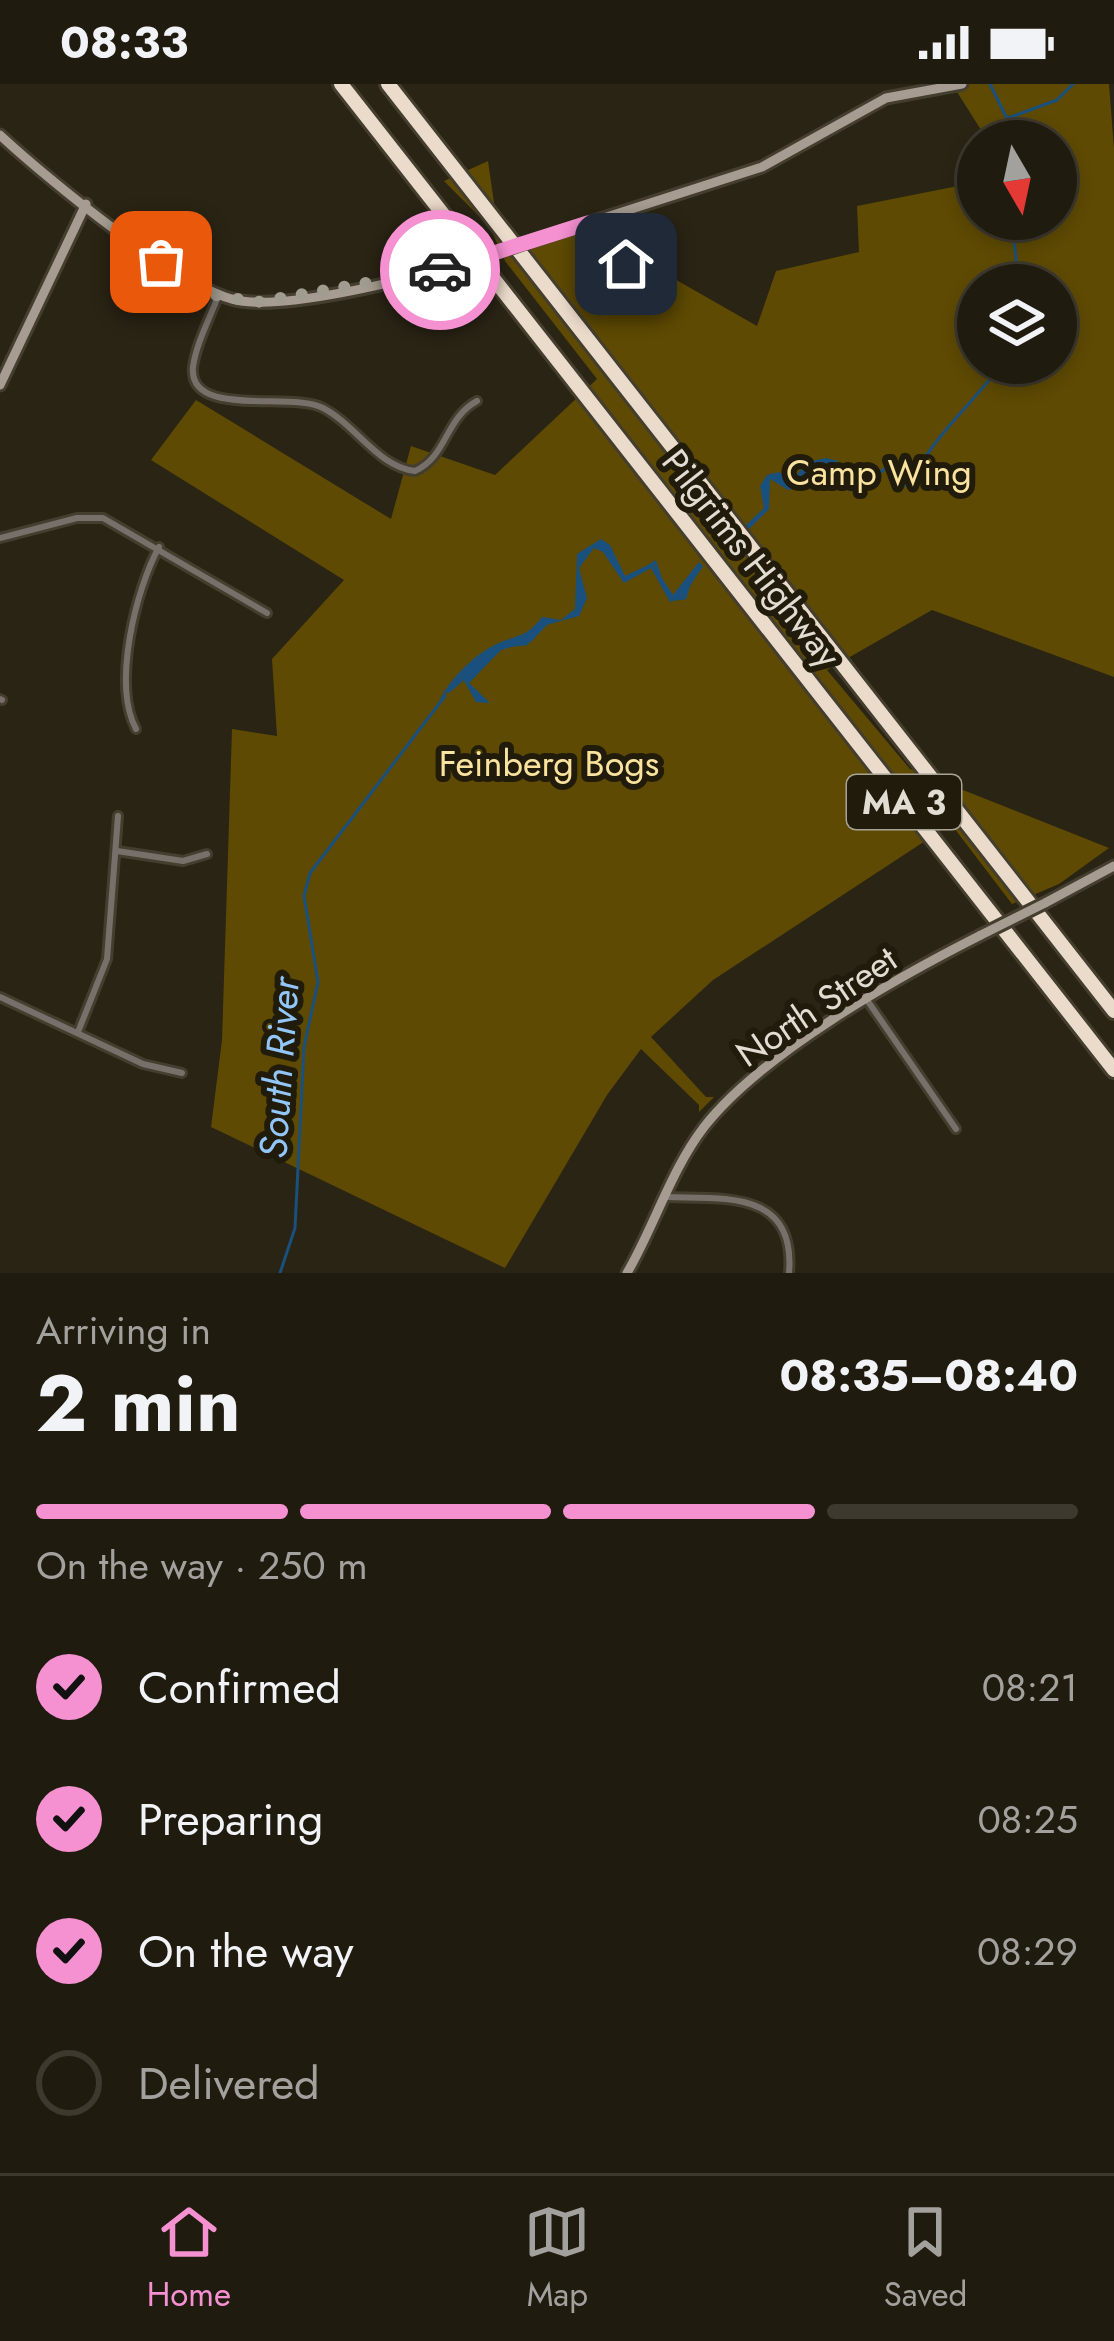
<!DOCTYPE html>
<meta charset="utf-8">
<style>
body{margin:0;font-family:Jost,sans-serif;background:#2d281d;color:#f1f3f6;height:100vh;display:flex;flex-direction:column;font-size:45px;white-space:nowrap}
*{box-sizing:border-box;margin:0}
p{font-size:39px;color:#a2a19e}
.icon{flex:none;width:66px;height:66px;fill:none;stroke:currentColor;stroke-width:2;stroke-linecap:round;stroke-linejoin:round}
.map{position:relative;height:1189px;overflow:hidden}
.sheet{display:flex;flex-direction:column;background:#201b0f;flex:1}
.sheet>*{flex:none}
.needle{width:78px;rotate:171deg}
.controls{position:absolute;left:957px;top:36px;display:grid;gap:24px}
.controls a{display:grid;place-items:center;width:120px;height:120px;border-radius:50%;background:#201b0f;box-shadow:0 6px 18px #0003,0 0 0 3px #3d392f;font-size:60px}
.pin{position:absolute;display:grid;place-items:center;width:102px;height:102px;color:#fff;margin:-51px;border-radius:24px;box-shadow:0 6px 18px #0006}
.courier{position:absolute;display:grid;place-items:center;width:120px;height:120px;margin:-60px;border:9px solid #f590d1;border-radius:50%;background:#fff;color:#222;box-shadow:0 3px 15px #0007}
.headline em{font-style:normal;font-weight:700}
.headline div{display:flex;flex-direction:column-reverse}
.headline{display:flex;align-items:center;justify-content:space-between;height:204px;padding:0 36px}
h1{font-size:78px;font-weight:700;line-height:90px}
.bar{display:grid;grid-template-columns:repeat(4,1fr);gap:18px 12px;align-content:center;height:144px;padding:0 36px}
.bar i{height:15px;border-radius:9px;background:#3d392f}
.bar .current{background:#f590d1}
.bar p{grid-column:span 4}
ol{padding:0 36px;list-style:none}
li{display:flex;align-items:center;gap:36px;height:132px}
li p{margin-inline-start:auto}
li .icon{padding:12px;border-radius:50%;background:#f590d1;color:#111;stroke-width:4}
li:last-child{color:#a2a19e}
li i{width:66px;height:66px;border:6px solid #3d392f;border-radius:50%}
.status{display:flex;justify-content:space-between;align-items:center;height:84px;padding:0 60px;background:#201b0f;direction:ltr}
.status svg{height:33px;fill:currentColor}
.tab-bar{display:flex;justify-content:space-around;align-items:center;height:168px;border-top:3px solid #3d392f;background:#201b0f;font-size:33px;color:#a2a19e}
.tab-bar a{display:grid;justify-items:center;gap:6px}
.tab-bar .current{color:#f590d1}
.map>svg:first-child{display:block}
</style>
<div class="status"><b>08:33</b><svg viewBox="0 0 49 12"><path d="M0 12V9h3v3zM5 12V6h3v6zM10 12V3h3v9zM15 12V0h3v12zM26 1h20v11H26zM47 4h2v5h-2z"/></svg></div>
<div class="map">
<svg width="1114" height="1189" viewBox="0 0 1114 1189">
<rect width="100%" height="100%" fill="#2a2414"/>
<path fill="#5e4a03" fill-rule="evenodd" d="M952 0H1109L1114 65V593L932 526 827 586 910 685 1109 764 1059 800 1012 820 951 740 713 896 651 953 706 1013H714L699 1028V1021L641 965 607 1011 505 1184 211 1043 222 956 232 645 277 652 272 575 344 496 151 376 196 316 391 435 411 362 495 391 597 295 505 177 490 143 444 97 488 77 501 167 573 137 757 242 776 187 859 168 857 122 978 98V135H1056V57H988ZM978 201H1056V279H978Z"/>
<g fill="#1a507d">
<polygon points="826,374 838,377 837,396 854,405 872,394 868,403 855,408 836,404 832,383 823,378 810,384 797,404 788,406 770,395 769,425 747,447 744,443 764,424 760,402 767,391 779,388 791,398 807,378"/>
<path d="M601 455 610 461 625 492 652 479 673 511 699 478 703 482 682 514 670 518 651 484 624 499 603 468 594 464 579 484 587 514 579 532 546 541 532 557 501 566 469 599 490 619 476 618 462 593 439 617C451 593 478 567 501 558 522 550 527 552 542 533L561 536 575 525 577 470Z"/>
</g>
<g fill="none" stroke-linecap="round" stroke-linejoin="round">
<g stroke="#1a507d" stroke-width="3">
<polyline points="990,0 1018,57"/>
<polyline points="1008,34 1057,16 1073,0"/>
<polyline points="1012,135 1016,176 1031,201"/>
<path d="M871 395 886 384 899 404 914 397C924 360 979 314 1002 279"/>
<polyline points="651,481 655,478 660,493"/>
<polyline points="675,515 685,514 689,500"/>
<polyline points="511,561 526,560 547,539"/>
<polyline points="449,607 465,593"/>
<polyline points="280,1189 295,1144 304,963 318,898 304,812 310,789 445,612"/>
</g>
<defs>
<g id="street">
<polyline points="589,141 610,186 624,188 624,175 606,172"/>
<path d="M218 212C210 234 196 260 193 283 188 335 292 307 323 324 356 341 378 383 415 387 447 373 445 334 477 317"/>
<polyline points="0,454 77,434 103,434 267,529"/>
<polyline points="0,615 2,616"/>
<path d="M136 645C112 600 136 505 159 463"/>
<polyline points="117,767 183,777 207,770"/>
<polyline points="0,913 143,980 182,989"/>
<polyline points="867,916 956,1045"/>
<polyline points="78,948 107,875 118,732"/>
<path d="M667 1113C725 1115 796 1106 789 1189"/>
</g>
<g id="secondary">
<path d="M0 51C44 92 186 210 241 217 295 225 412 194 467 179"/>
<polyline points="529,158 762,83 886,14 962,0"/>
<polyline points="0,301 86,120"/>
<polyline points="1045,819 1114,782"/>
<path d="M627 1189C654 1143 671 1086 704 1043 762 969 896 894 981 851"/>
</g>
<g id="highway">
<polyline points="341,0 1114,986"/>
<polyline points="388,0 1114,927"/>
</g>
</defs>
<use href="#street" stroke="#443e2f" stroke-width="12"/>
<use href="#secondary" stroke="#443e2f" stroke-width="15"/>
<use href="#highway" stroke="#443e2f" stroke-width="20"/>
<use href="#street" stroke="#77706a" stroke-width="6"/>
<use href="#secondary" stroke="#a69c91" stroke-width="9"/>
<use href="#highway" stroke="#ebdbca" stroke-width="14"/>
<defs>
<g id="secondary-bridge">
<polyline points="467,179 529,158"/>
<polyline points="981,851 1045,819"/>
</g>
</defs>
<use href="#secondary-bridge" stroke="#443e2f" stroke-width="15" stroke-linecap="butt"/>
<use href="#secondary-bridge" stroke="#a69c91" stroke-width="9"/>
</g>
<g fill="none" stroke-linecap="round" stroke-linejoin="round">
<polyline stroke="#a19c90" stroke-width="12" stroke-dasharray="0 21.6" points="161,178 218,212 257,218 440,186"/>
<polyline stroke="#f590d1" stroke-width="15" points="440,186 588,139 610,186 620,189 626,180"/>
</g>
<g text-anchor="middle" dominant-baseline="central" stroke-width="12" stroke-linejoin="round" paint-order="stroke">
<rect fill="#211b0b" stroke="#a7a397" stroke-width="3" x="847" y="691" width="114" height="54" rx="9"/>
<g font-size="33" font-weight="bold" fill="#e1ddd3">
<text x="904" y="718">MA 3</text>
</g>
<g font-size="36" fill="#fae29f" stroke="#211b0b">
<text x="879" y="388">Camp Wing</text>
<text x="549" y="679">Feinberg Bogs</text>
</g>
<g font-size="36" fill="#e1ddd3" stroke="#211b0b">
<text transform="translate(752 474) rotate(52)">Pilgrims Highway</text>
<text transform="translate(816 922) rotate(-34)">North Street</text>
</g>
<g font-size="39" font-style="italic" fill="#93c6f8" stroke="#211b0b">
<text transform="translate(279 984) rotate(-86)">South River</text>
</g>
</g>
</svg>
<div class="controls">
<a><svg class="needle" viewBox="-14 -14 28 28"><path d="M0-13l5 13h-10z" fill="#e53935"/><path d="M0 13l5-13h-10z" fill="#a2a19e"/></svg></a>
<a><svg class="icon" aria-label="layers" viewBox="0 0 24 24"><path d="M12 4l9 5-9 5-9-5zM3 14l9 5 9-5"/></svg></a>
</div>
<div class="pin" style="left:161px;top:178px;background:#ea580c"><svg class="icon" aria-label="bag" viewBox="0 0 24 24"><path d="M5 8h14l-1 12H6zM9 8a3 3 0 0 1 6 0"/></svg></div>
<div class="pin" style="left:626px;top:180px;background:#1f2937"><svg class="icon" aria-label="home" viewBox="0 0 24 24"><path d="M3 11l9-7 9 7M6 9v11h12V9"/></svg></div>
<div class="courier" style="left:440px;top:186px"><svg class="icon" aria-label="car" viewBox="0 0 24 24"><path d="M5 17H2v-5l4-1 3-4h7l3 4 3 1v5h-3M9 17h6M6 11h13"/><circle cx="7" cy="17" r="2"/><circle cx="17" cy="17" r="2"/></svg></div>
</div>
<section class="sheet">
<div class="headline"><div><h1>2 min</h1><p>Arriving in</p></div><em>08:35–08:40</em></div>
<div class="bar"><i class="current"></i><i class="current"></i><i class="current"></i><i></i><p>On the way · 250 m</p></div>
<ol>
<li><svg class="icon" aria-label="check" viewBox="0 0 24 24"><path d="M5 12l5 5 9-10"/></svg>Confirmed<p>08:21</p></li>
<li><svg class="icon" aria-label="check" viewBox="0 0 24 24"><path d="M5 12l5 5 9-10"/></svg>Preparing<p>08:25</p></li>
<li><svg class="icon" aria-label="check" viewBox="0 0 24 24"><path d="M5 12l5 5 9-10"/></svg>On the way<p>08:29</p></li>
<li><i></i>Delivered</li>
</ol>
</section>
<nav class="tab-bar">
<a class="current"><svg class="icon" aria-label="home" viewBox="0 0 24 24"><path d="M3 11l9-7 9 7M6 9v11h12V9"/></svg>Home</a>
<a><svg class="icon" aria-label="map" viewBox="0 0 24 24"><path d="M3 6l6-2 6 2 6-2v14l-6 2-6-2-6 2zM9 4v14M15 6v14"/></svg>Map</a>
<a><svg class="icon" aria-label="saved" viewBox="0 0 24 24"><path d="M7 4h10v16l-5-4-5 4z"/></svg>Saved</a>
</nav>
